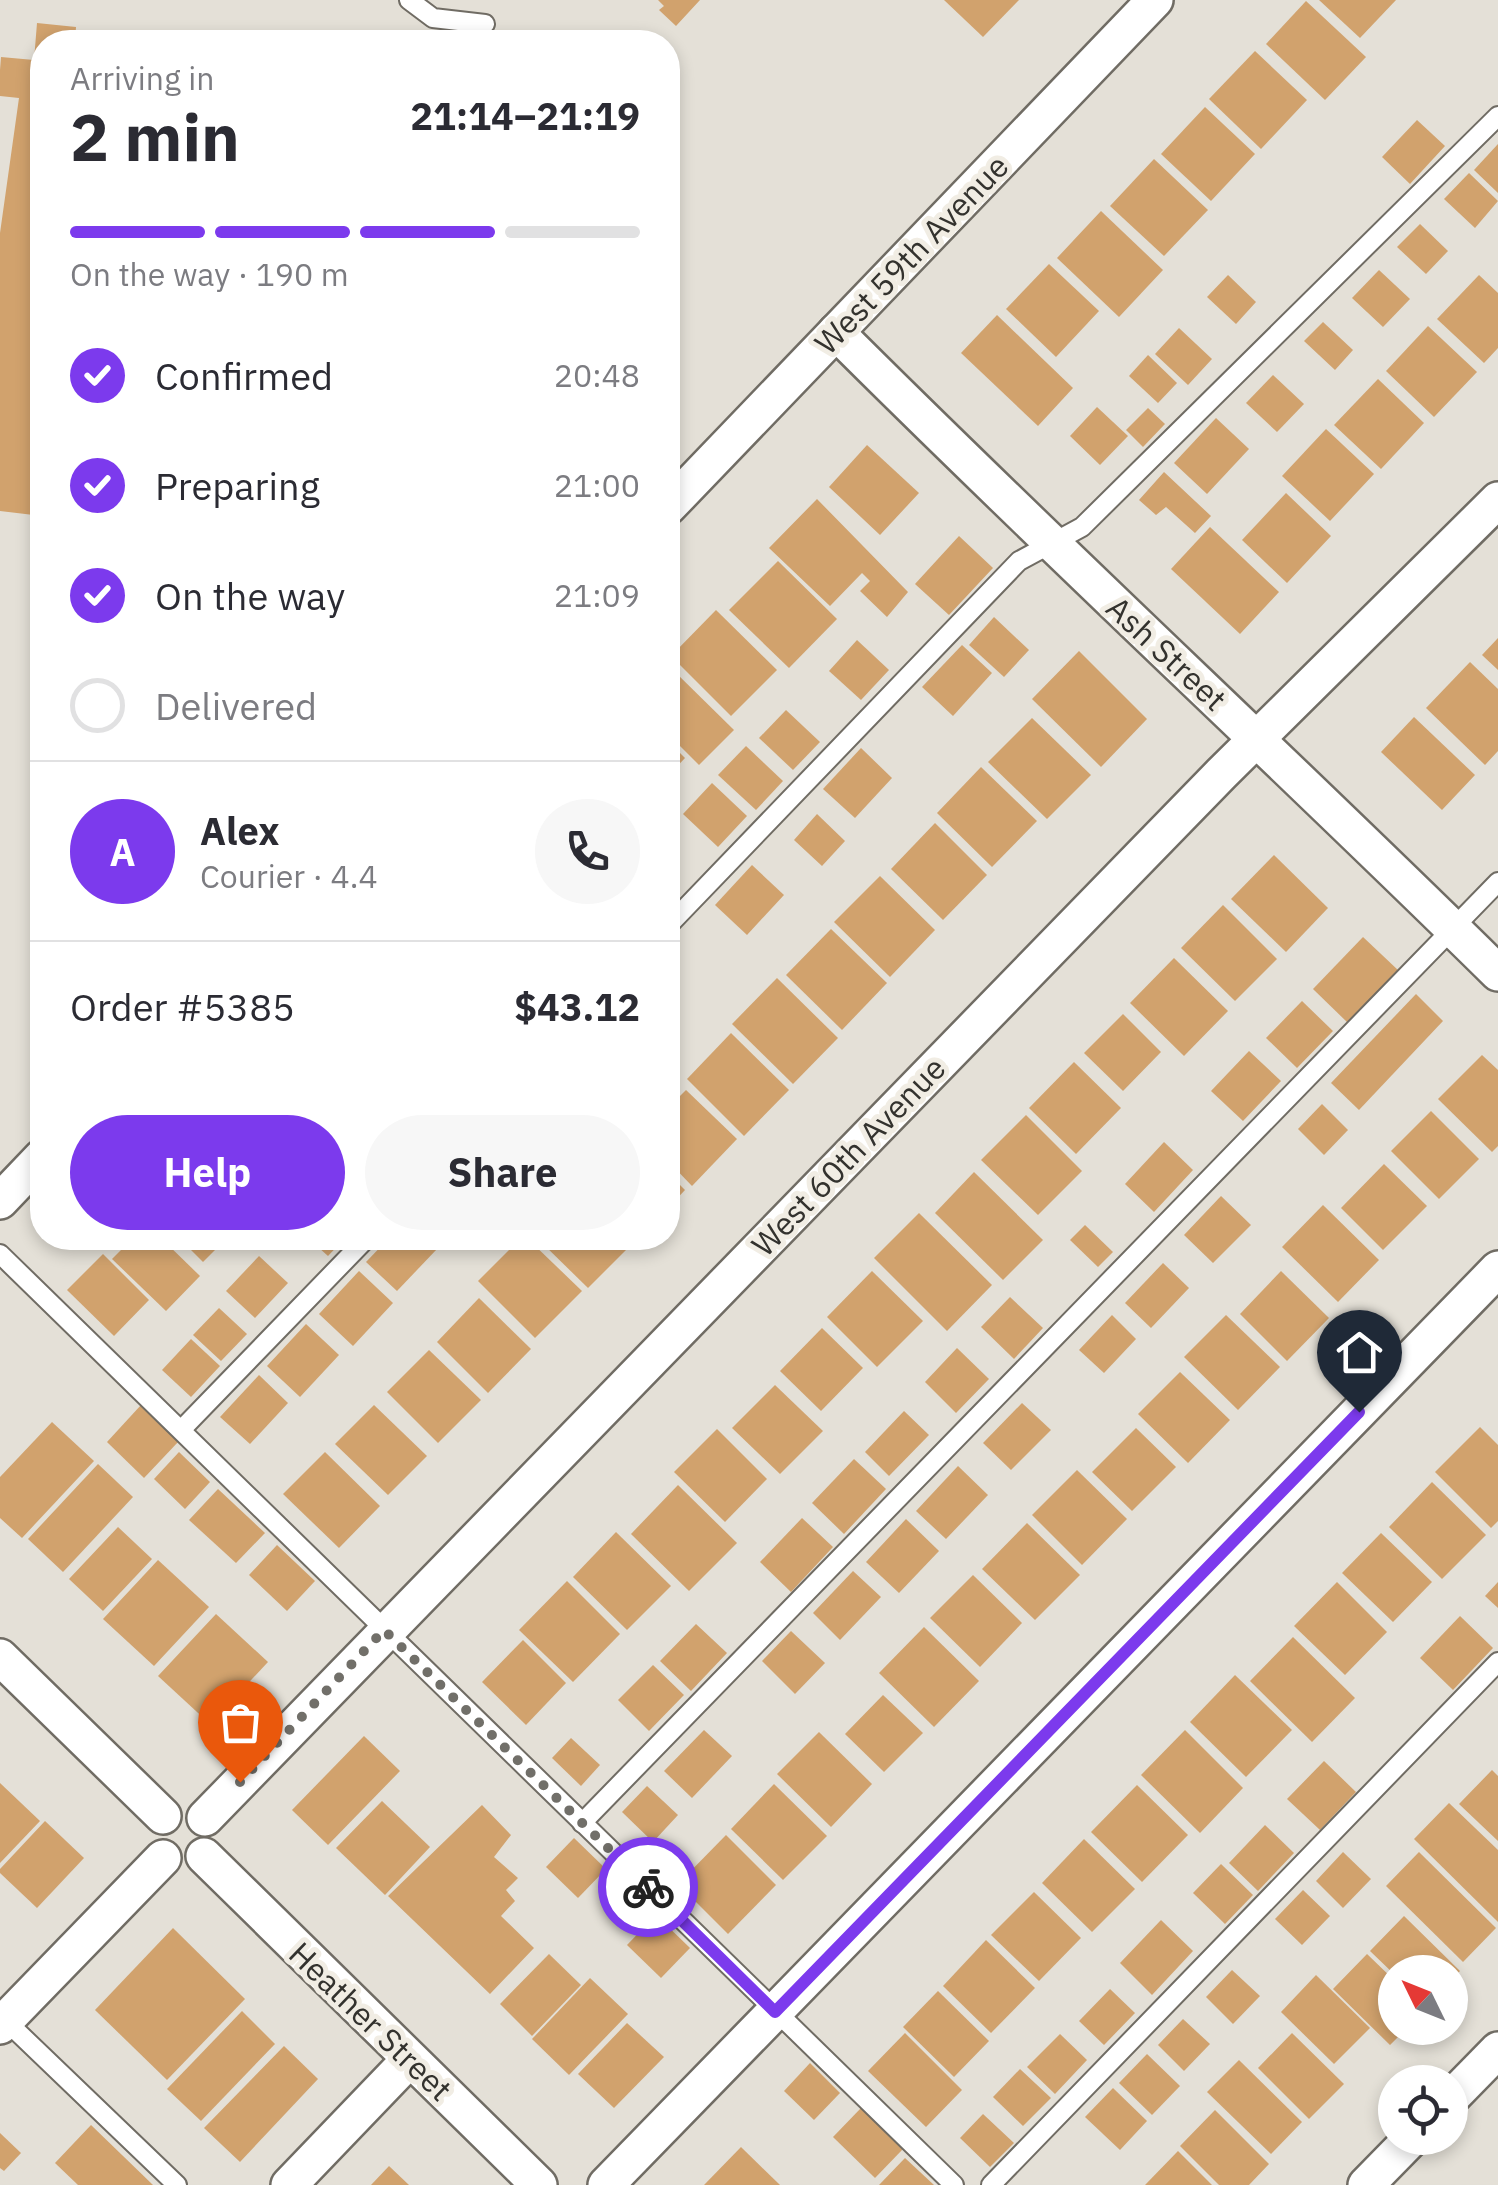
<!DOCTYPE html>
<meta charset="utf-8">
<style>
body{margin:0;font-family:"IBM Plex Sans",sans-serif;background:#f7f7f7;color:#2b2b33;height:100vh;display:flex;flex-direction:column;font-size:38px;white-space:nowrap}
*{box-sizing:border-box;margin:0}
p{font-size:32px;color:#7c7c81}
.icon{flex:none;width:55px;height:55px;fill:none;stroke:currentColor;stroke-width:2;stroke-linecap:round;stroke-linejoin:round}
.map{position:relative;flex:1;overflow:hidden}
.details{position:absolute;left:30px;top:30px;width:650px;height:1220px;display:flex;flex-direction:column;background:#fff;border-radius:40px;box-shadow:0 5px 15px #0003}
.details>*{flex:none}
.needle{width:65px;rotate:313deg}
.fabs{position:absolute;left:1378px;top:1955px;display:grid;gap:20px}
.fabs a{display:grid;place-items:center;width:90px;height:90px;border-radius:50%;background:#fff;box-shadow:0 5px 15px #0003;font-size:50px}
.pin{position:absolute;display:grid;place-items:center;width:85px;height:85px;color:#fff;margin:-102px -42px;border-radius:50% 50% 50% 0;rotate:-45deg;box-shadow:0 0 10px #0007}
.pin .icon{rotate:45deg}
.courier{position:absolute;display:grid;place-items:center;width:100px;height:100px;margin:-50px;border:8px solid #7c3aed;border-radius:50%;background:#fff;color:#222;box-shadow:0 2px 12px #0007}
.head em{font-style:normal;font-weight:800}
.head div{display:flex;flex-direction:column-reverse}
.head{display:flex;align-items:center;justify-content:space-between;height:170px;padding:0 40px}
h1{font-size:65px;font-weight:800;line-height:75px}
.bar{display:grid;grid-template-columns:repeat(4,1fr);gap:15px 10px;align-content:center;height:120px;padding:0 40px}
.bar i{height:12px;border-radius:8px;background:#e1e1e2}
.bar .on{background:#7c3aed}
.bar p{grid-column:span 4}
.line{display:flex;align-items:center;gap:25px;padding:0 40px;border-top:2px solid #e1e1e2}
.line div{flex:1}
.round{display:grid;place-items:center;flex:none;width:105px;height:105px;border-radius:52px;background:#f7f7f7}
ol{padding:0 40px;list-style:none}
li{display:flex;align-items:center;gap:30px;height:110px}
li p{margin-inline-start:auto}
li .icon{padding:10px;border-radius:50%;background:#7c3aed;color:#fff;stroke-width:4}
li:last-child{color:#7c7c81}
li i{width:55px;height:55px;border:5px solid #e1e1e2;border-radius:50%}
.primary-button{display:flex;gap:20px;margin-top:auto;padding:20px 40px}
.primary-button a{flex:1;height:115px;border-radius:60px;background:#7c3aed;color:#fff;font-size:40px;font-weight:800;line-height:115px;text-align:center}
.primary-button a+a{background:#f7f7f7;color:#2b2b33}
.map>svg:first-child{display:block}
</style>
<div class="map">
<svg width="1498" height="2185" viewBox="0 0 1498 2185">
<rect width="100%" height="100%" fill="#e4e0d7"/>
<g fill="#d1a26d">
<polygon points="658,0 700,0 676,26 659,10 664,6"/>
<polygon points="944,0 1019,0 983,37"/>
<polygon points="1319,0 1396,0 1360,38"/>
<polygon points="1306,1 1366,57 1325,100 1266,44"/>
<polygon points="37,23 76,27 75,42 42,42 42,516 0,511 0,233 19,98 0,96 0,70 1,57 34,60"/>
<polygon points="1255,51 1307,100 1261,149 1209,99"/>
<polygon points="1205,107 1255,154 1211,201 1161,154"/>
<polygon points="1417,120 1445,146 1410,184 1382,157"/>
<polygon points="1498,144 1498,193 1474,170"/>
<polygon points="1154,159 1208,210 1164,256 1110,206"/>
<polygon points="1469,173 1498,201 1475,228 1444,199"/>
<polygon points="1101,211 1163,270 1119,317 1057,258"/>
<polygon points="1420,224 1448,251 1426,274 1397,247"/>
<polygon points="1049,264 1099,311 1056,357 1006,309"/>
<polygon points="1379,270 1410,299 1383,327 1352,298"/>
<polygon points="1228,275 1256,302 1236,324 1207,297"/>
<polygon points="1479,275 1498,293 1498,348 1484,363 1437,319"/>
<polygon points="997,315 1073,388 1038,426 961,353"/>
<polygon points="1323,322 1353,350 1335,370 1304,341"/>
<polygon points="1428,326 1477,372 1434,417 1386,371"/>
<polygon points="1179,328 1212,359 1188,385 1155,354"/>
<polygon points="1148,355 1177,383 1158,403 1129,376"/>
<polygon points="1273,375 1304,404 1277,432 1246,403"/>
<polygon points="1378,379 1424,423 1381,469 1334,425"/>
<polygon points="1097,407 1128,436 1100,465 1070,436"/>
<polygon points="1148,408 1165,424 1143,447 1126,430"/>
<polygon points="1216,418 1249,449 1207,494 1174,463"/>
<polygon points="1326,429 1374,474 1330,521 1282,476"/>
<polygon points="867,445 919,493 880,535 829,487"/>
<polygon points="1164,472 1211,516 1195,533 1166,507 1156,515 1139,500"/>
<polygon points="1286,493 1331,536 1287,583 1242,540"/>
<polygon points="817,499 908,592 887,617 860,591 870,581 862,573 830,606 769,548"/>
<polygon points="1210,527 1279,592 1240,634 1171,569"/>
<polygon points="959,536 993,568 949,615 915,584"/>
<polygon points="778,561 837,619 789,668 729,610"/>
<polygon points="716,610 777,670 731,716 671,656"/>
<polygon points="994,617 1029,650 1004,677 969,645"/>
<polygon points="1498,638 1498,670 1482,655"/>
<polygon points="857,640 889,670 861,700 829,671"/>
<polygon points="962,645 992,673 953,716 922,687"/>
<polygon points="1079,651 1147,719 1101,767 1032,699"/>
<polygon points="1470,662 1498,689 1498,751 1485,765 1426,708"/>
<polygon points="673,670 734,730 699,765 668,734 668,676"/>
<polygon points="786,710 820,742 793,770 759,738"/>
<polygon points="1414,717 1475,775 1442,810 1381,752"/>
<polygon points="1032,718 1091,775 1047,819 988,762"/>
<polygon points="668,741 685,758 668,776"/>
<polygon points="746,746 783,781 756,810 718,775"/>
<polygon points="861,748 892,778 855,818 823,789"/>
<polygon points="981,767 1037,821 992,867 937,813"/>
<polygon points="712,783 747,816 718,847 683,814"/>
<polygon points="817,814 845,841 822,866 794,840"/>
<polygon points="935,823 987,875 943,920 891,869"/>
<polygon points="1274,855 1328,908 1286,952 1231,899"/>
<polygon points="752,865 784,895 747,935 715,905"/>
<polygon points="880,876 935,930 890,977 834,922"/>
<polygon points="1223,905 1277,959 1235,1001 1181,948"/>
<polygon points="40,908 42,909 42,950 34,949"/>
<polygon points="831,929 887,983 842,1030 786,975"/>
<polygon points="1363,937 1399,971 1349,1024 1313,989"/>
<polygon points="1174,958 1228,1011 1184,1056 1130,1003"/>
<polygon points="777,978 838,1038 793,1084 732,1024"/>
<polygon points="1416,994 1443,1021 1359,1110 1331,1083"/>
<polygon points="1302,1001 1333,1031 1297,1068 1266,1038"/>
<polygon points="1123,1014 1161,1052 1123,1091 1084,1053"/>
<polygon points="731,1033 789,1090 744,1136 687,1079"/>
<polygon points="1249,1051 1281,1081 1243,1121 1211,1091"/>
<polygon points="1482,1055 1498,1070 1498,1146 1492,1152 1438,1099"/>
<polygon points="1074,1062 1121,1108 1076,1154 1029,1108"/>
<polygon points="686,1090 737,1139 692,1186 668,1161 668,1108"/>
<polygon points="1322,1104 1348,1130 1324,1155 1298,1129"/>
<polygon points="1431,1111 1479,1159 1439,1199 1391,1151"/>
<polygon points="1026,1115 1082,1171 1038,1215 981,1160"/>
<polygon points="1164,1142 1193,1170 1154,1212 1125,1184"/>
<polygon points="1384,1164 1427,1206 1383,1250 1341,1208"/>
<polygon points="974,1172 1043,1240 1003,1280 935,1213"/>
<polygon points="668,1173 685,1190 668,1208"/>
<polygon points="1221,1196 1251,1225 1213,1263 1184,1235"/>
<polygon points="1323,1205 1379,1260 1338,1302 1282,1247"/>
<polygon points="919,1213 992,1285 947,1331 874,1258"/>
<polygon points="1085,1225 1113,1252 1098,1267 1070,1240"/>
<polygon points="133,1238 161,1238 200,1276 166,1311 112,1259"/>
<polygon points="179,1238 227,1238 203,1262"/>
<polygon points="308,1238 345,1238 328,1256"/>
<polygon points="389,1238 425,1238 437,1249 397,1291 366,1262"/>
<polygon points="521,1238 527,1238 582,1291 535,1338 478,1281"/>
<polygon points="541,1238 627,1238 633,1243 588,1288 539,1240"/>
<polygon points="103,1254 149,1300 114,1336 67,1290"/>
<polygon points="259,1256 288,1283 255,1318 226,1291"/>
<polygon points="1163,1263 1189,1288 1151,1328 1125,1303"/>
<polygon points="359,1271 393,1303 353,1346 319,1314"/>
<polygon points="872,1271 923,1321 877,1367 827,1317"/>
<polygon points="1281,1271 1329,1318 1287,1361 1240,1314"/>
<polygon points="1010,1297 1043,1328 1014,1359 981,1327"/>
<polygon points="479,1298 531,1349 488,1393 437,1342"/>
<polygon points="219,1308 247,1334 221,1361 193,1335"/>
<polygon points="1112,1315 1136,1339 1104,1373 1079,1350"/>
<polygon points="1226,1315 1280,1367 1238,1410 1184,1357"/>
<polygon points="306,1324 339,1355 300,1397 267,1366"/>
<polygon points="822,1328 863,1368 821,1411 780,1371"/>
<polygon points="191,1339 220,1366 191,1397 162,1370"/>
<polygon points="957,1348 989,1379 956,1413 925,1382"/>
<polygon points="429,1350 481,1400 438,1443 387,1392"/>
<polygon points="1180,1372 1230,1420 1188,1463 1138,1414"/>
<polygon points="259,1375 288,1403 250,1444 220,1417"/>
<polygon points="775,1385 823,1431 780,1474 732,1428"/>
<polygon points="1022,1403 1051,1430 1011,1470 983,1443"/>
<polygon points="141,1405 179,1441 144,1478 107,1442"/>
<polygon points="374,1405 427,1456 388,1495 335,1444"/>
<polygon points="904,1411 929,1435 889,1476 865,1452"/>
<polygon points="52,1422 94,1461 22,1538 0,1518 0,1477"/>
<polygon points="1480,1427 1498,1445 1498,1521 1491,1528 1435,1472"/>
<polygon points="1136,1428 1176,1467 1132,1511 1092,1472"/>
<polygon points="717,1429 767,1479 725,1522 674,1472"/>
<polygon points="179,1452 210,1482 185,1509 154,1479"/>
<polygon points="325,1452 380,1506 339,1548 283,1494"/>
<polygon points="854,1459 886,1489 844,1534 812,1503"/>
<polygon points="98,1464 133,1497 63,1572 28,1539"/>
<polygon points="958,1466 988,1495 946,1539 916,1511"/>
<polygon points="1077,1470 1127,1519 1082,1565 1032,1515"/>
<polygon points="1432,1482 1486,1535 1442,1579 1389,1527"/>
<polygon points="678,1485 737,1543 689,1591 631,1534"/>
<polygon points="218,1489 265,1533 236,1563 189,1520"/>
<polygon points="802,1518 833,1547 791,1592 760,1562"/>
<polygon points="906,1519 939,1551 899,1593 866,1562"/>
<polygon points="1027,1523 1080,1575 1035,1620 982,1569"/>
<polygon points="118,1527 152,1559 103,1611 69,1579"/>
<polygon points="616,1532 671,1586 627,1630 573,1577"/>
<polygon points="1381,1533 1432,1582 1393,1622 1342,1573"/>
<polygon points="277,1545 315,1581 287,1611 249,1575"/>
<polygon points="158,1560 209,1607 154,1666 103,1619"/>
<polygon points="853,1571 881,1597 840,1640 813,1613"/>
<polygon points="973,1575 1022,1623 980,1667 930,1618"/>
<polygon points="567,1581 620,1634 573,1682 519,1630"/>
<polygon points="1337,1582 1387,1632 1345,1675 1294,1626"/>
<polygon points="1498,1582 1498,1608 1485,1596"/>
<polygon points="216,1614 268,1662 210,1724 158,1676"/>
<polygon points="1460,1616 1493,1648 1453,1690 1420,1658"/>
<polygon points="696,1624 727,1653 691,1691 660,1661"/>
<polygon points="924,1627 979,1681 934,1727 879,1673"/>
<polygon points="791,1631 825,1663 795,1694 762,1661"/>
<polygon points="1293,1637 1355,1698 1312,1742 1250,1681"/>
<polygon points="523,1640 566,1683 526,1725 482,1682"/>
<polygon points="653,1665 684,1695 649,1731 618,1700"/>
<polygon points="1235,1675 1292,1730 1246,1777 1190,1722"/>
<polygon points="883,1695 923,1733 884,1772 845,1734"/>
<polygon points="704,1730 732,1756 692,1798 664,1771"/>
<polygon points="1185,1730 1243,1788 1200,1833 1141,1775"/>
<polygon points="819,1732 872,1784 831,1827 777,1774"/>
<polygon points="364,1736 400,1771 328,1845 292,1810"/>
<polygon points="571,1738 600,1765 581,1786 552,1758"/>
<polygon points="1324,1761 1356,1792 1320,1830 1287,1799"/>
<polygon points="1492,1770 1498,1776 1498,1841 1459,1804"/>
<polygon points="0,1783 40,1821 0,1863"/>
<polygon points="774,1784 827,1836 783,1880 731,1829"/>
<polygon points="1137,1785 1188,1835 1142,1882 1091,1832"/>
<polygon points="647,1786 678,1815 653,1842 622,1812"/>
<polygon points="382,1801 430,1847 385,1895 336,1848"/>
<polygon points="1449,1803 1498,1850 1498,1922 1414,1839"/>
<polygon points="482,1805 511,1835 494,1857 518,1878 506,1890 515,1901 501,1916 534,1948 490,1994 388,1896"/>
<polygon points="45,1821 84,1858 37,1908 0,1873 0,1869"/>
<polygon points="1265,1825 1294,1853 1258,1891 1229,1863"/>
<polygon points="726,1835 776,1885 728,1934 678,1884"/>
<polygon points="574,1838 606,1869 578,1898 546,1867"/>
<polygon points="1084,1839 1135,1889 1092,1932 1042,1883"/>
<polygon points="1343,1852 1371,1879 1343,1908 1316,1881"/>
<polygon points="1419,1852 1496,1928 1463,1962 1386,1886"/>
<polygon points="1221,1864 1253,1895 1225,1924 1193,1893"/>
<polygon points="1303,1890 1330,1916 1302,1945 1275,1919"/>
<polygon points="1034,1892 1081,1938 1039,1981 991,1935"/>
<polygon points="656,1915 690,1948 661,1978 627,1945"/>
<polygon points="1404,1916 1460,1971 1450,1981 1450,1972 1395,1972 1395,1975 1370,1951"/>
<polygon points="1161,1920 1193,1951 1152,1995 1120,1963"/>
<polygon points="173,1928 245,1999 167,2080 95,2010"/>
<polygon points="986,1940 1035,1988 991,2033 943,1986"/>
<polygon points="549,1954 581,1985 532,2036 500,2004"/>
<polygon points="1367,1954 1395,1981 1395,2028 1407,2028 1390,2045 1333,1989"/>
<polygon points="1232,1970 1260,1996 1233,2024 1206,1997"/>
<polygon points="1316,1975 1370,2028 1334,2064 1281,2012"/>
<polygon points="590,1978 628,2014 569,2075 532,2039"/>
<polygon points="1110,1989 1135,2013 1104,2045 1079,2021"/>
<polygon points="938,1991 989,2041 954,2077 903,2027"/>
<polygon points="242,2011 275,2044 201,2121 167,2089"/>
<polygon points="1183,2019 1210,2044 1184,2071 1158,2045"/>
<polygon points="627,2023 664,2057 614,2108 578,2074"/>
<polygon points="905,2033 962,2090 926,2127 868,2071"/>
<polygon points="1292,2033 1344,2084 1309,2119 1258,2068"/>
<polygon points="1060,2034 1087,2060 1055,2094 1027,2067"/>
<polygon points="284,2046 318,2079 240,2162 204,2128"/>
<polygon points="1147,2054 1180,2086 1152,2115 1119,2083"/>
<polygon points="1239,2060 1302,2122 1271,2154 1207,2092"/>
<polygon points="810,2063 840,2093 814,2120 784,2091"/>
<polygon points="1020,2069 1051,2098 1023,2126 993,2097"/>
<polygon points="1113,2088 1147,2121 1120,2150 1085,2117"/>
<polygon points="861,2108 903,2149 875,2178 833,2137"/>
<polygon points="1215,2110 1269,2164 1249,2185 1219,2185 1180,2146"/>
<polygon points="983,2114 1014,2143 990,2167 960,2138"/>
<polygon points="91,2125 153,2185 78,2185 55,2163"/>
<polygon points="0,2133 21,2153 4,2171 0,2168"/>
<polygon points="741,2147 780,2185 704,2185"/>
<polygon points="1178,2151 1212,2185 1145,2185"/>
<polygon points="905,2158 934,2185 879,2185"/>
<polygon points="389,2166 409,2185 371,2185"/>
</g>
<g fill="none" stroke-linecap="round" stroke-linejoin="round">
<defs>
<g id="lane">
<polyline points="409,0 433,18 485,24"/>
<polyline points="668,926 1019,561 1082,527 1498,116"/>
<polyline points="0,1254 954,2185"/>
<polyline points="182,1429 367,1238"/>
<polyline points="582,1823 1498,882"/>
<polyline points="4,2019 177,2185"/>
<polyline points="991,2185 1498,1662"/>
</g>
<g id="street">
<path d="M836 332C1053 549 1279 757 1498 973"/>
<polyline points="668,507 1155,0"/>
<polyline points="0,1201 42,1157"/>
<polyline points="0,1657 163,1816"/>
<polyline points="205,1818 1221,774 1498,500"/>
<polyline points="204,1856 539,2185"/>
<polyline points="0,2026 163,1858"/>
<polyline points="1450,2099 1498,2050"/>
<polyline points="289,2185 410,2059"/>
<polyline points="606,2185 1498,1269"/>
<polyline points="1366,2185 1412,2138"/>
</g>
</defs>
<use href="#lane" stroke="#706c64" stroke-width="22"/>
<use href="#street" stroke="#706c64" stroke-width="40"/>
<use href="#lane" stroke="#fff" stroke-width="18"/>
<use href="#street" stroke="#fff" stroke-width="35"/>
</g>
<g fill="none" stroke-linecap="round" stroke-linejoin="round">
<polyline stroke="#716f69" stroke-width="10" stroke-dasharray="0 18" points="240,1782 384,1630 648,1887"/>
<polyline stroke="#7c3aed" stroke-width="12" points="648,1887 775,2012 1359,1412"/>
</g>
<g text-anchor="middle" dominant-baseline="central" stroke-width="10" stroke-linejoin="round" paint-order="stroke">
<g font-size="32" fill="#33322e" stroke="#f1ede4">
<text transform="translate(911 254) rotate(-46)">West 59th Avenue</text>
<text transform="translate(1167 653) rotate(43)">Ash Street</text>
<text transform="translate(848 1156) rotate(-46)">West 60th Avenue</text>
<text transform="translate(371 2021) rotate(44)">Heather Street</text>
</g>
</g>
</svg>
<div class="fabs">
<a><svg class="needle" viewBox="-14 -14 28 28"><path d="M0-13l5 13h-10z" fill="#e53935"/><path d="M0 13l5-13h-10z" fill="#7c7c81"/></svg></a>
<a><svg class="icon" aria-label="locate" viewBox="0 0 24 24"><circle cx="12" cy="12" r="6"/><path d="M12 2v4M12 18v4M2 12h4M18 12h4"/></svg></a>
</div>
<div class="pin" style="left:240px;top:1782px;background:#ea580c"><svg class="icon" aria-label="bag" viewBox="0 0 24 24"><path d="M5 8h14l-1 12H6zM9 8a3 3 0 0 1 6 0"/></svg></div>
<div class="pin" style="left:1359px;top:1412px;background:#1f2937"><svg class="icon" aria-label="home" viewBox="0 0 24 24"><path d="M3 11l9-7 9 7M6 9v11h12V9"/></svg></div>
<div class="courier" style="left:648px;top:1887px"><svg class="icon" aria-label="bike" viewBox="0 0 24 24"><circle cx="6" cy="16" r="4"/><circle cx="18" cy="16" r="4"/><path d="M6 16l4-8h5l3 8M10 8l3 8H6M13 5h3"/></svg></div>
<section class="details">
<div class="head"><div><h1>2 min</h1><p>Arriving in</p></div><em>21:14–21:19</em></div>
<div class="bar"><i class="on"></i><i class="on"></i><i class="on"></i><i></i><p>On the way · 190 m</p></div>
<ol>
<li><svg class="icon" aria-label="check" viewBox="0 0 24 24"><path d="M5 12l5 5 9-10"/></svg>Confirmed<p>20:48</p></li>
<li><svg class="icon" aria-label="check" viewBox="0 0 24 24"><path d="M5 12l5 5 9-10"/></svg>Preparing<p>21:00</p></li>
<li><svg class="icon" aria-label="check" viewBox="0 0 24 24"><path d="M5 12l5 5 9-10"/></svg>On the way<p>21:09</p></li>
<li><i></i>Delivered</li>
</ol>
<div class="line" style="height:180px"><b class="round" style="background:#7c3aed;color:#fff">A</b><div><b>Alex</b><p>Courier · 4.4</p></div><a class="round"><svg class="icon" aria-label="phone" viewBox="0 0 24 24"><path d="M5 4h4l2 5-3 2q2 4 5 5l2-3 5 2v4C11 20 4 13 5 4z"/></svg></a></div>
<div class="line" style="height:130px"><div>Order #5385</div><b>$43.12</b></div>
<div class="primary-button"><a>Help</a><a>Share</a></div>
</section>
</div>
